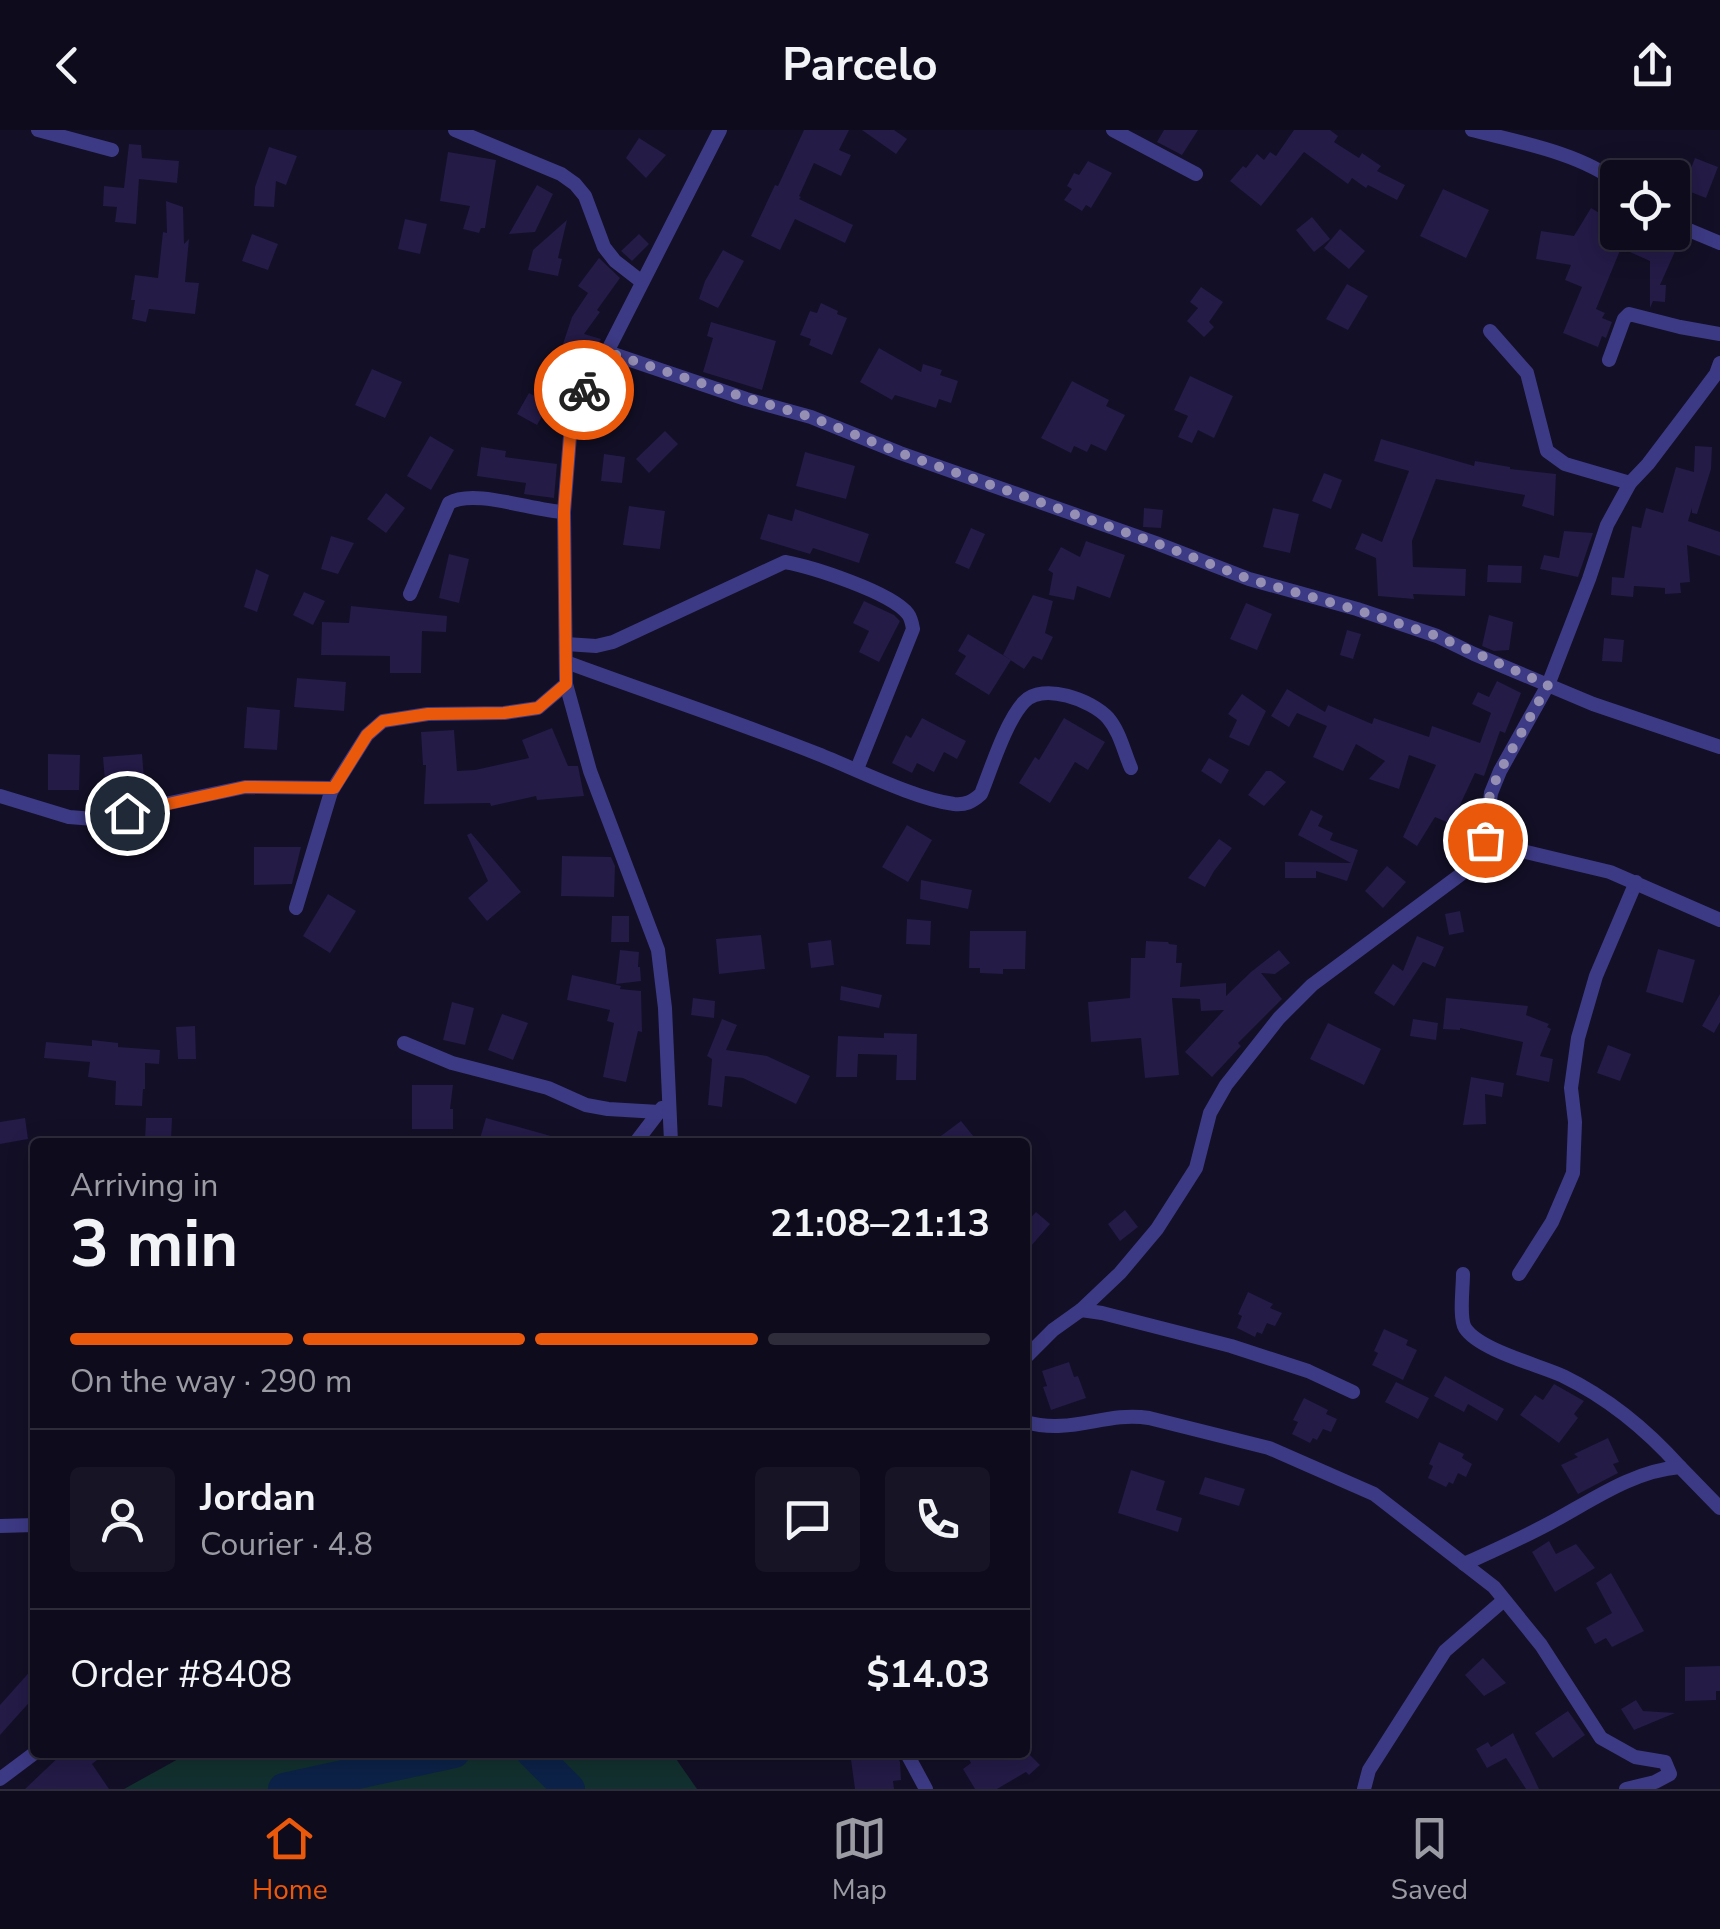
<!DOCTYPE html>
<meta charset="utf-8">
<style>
body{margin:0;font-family:"Nunito Sans",sans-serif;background:#171425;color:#f1f3f6;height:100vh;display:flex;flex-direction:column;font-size:38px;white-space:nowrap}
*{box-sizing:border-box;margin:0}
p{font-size:32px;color:#9b9ba3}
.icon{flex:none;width:55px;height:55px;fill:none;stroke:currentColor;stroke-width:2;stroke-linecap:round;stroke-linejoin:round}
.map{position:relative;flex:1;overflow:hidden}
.details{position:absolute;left:30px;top:1008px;width:1000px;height:620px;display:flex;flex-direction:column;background:#0e0b1c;border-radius:10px;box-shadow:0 5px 25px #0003,0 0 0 2px #2e2b3b}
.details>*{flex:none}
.controls{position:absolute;left:1600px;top:30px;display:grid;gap:20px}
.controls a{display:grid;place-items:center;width:90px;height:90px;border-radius:10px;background:#0e0b1c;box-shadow:0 5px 25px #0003,0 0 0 2px #2e2b3b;font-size:50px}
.pin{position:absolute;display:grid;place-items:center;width:85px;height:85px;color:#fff;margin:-42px;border:5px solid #fff;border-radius:50%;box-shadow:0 2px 10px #0007}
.courier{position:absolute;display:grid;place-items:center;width:100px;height:100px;margin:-50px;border:8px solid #ea580c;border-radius:50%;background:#fff;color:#222;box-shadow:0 2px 12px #0007}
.summary em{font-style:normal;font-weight:700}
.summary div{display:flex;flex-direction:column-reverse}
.summary{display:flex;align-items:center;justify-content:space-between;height:170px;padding:0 40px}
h1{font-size:65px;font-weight:700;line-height:75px}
.bar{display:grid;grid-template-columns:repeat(4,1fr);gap:15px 10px;align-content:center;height:120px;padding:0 40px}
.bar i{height:12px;border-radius:8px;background:#2e2b3b}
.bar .active{background:#ea580c}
.bar p{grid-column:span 4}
.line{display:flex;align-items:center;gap:25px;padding:0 40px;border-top:2px solid #2e2b3b}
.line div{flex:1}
.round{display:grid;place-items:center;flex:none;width:105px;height:105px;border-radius:10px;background:#171425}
header{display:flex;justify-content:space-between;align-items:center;height:130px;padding:0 40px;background:#0e0b1c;font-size:45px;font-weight:700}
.tab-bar{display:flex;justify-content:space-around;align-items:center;height:140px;border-top:2px solid #2e2b3b;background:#0e0b1c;font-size:28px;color:#9b9ba3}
.tab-bar a{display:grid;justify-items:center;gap:5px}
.tab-bar .active{color:#ea580c}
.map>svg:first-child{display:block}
</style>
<header><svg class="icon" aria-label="back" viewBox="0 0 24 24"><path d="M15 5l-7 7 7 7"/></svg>Parcelo<svg class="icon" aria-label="share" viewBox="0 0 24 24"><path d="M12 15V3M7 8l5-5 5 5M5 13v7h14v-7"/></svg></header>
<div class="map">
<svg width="1720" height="1659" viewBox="0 0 1720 1659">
<rect width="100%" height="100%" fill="#130f26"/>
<polygon fill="#12302f" points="189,1623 672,1623 697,1659 124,1659"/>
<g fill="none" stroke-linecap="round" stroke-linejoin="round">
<g stroke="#0c2248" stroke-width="32">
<polyline points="532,1622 569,1659"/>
<polyline points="284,1659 454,1622"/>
</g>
</g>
<g fill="#241b47">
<polygon points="804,0 849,0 839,20 851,25 841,46 814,33 799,66 801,67 799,69 853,95 845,113 795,89 780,120 751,106 775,55 778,56"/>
<polygon points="862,0 894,0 907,9 896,24"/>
<polygon points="1164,0 1198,0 1182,25 1157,12"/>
<polygon points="1294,0 1330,0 1338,6 1334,12 1359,28 1362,23 1381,36 1377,41 1405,55 1397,70 1368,55 1366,58 1352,48 1348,54 1304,22 1261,76 1230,51 1243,36 1246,38 1257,24 1264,30 1270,22 1276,26"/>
<polygon points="639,8 666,25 646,48 626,28"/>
<polygon points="129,14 141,15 142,28 179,31 177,53 139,49 136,94 115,92 117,77 103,76 104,56 124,58"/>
<polygon points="269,17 297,26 286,55 276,51 274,77 254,76 255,57"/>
<polygon points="448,22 496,30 485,98 481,98 479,103 463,99 470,76 440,71"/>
<polygon points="1695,28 1718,37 1706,68 1683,59"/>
<polygon points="1088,31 1112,43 1091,78 1086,75 1082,81 1064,70 1072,59 1067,56 1074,43 1079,45"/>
<polygon points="537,55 553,64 535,102 509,104"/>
<polygon points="1443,59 1489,80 1466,128 1420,106"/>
<polygon points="166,71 183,77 184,114 189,109 185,152 199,153 195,184 149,179 146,192 132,189 135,170 131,170 135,145 158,148 163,102 167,103"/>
<polygon points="1618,71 1618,102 1667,102 1681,108 1660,155 1666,155 1665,172 1653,171 1650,178 1650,131 1621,118 1596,179 1605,183 1602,188 1612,192 1606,208 1602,206 1598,217 1563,203 1582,157 1565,150 1571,135 1536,129 1541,101 1574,106 1591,78 1606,87"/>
<polygon points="1312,87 1330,109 1314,122 1296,100"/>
<polygon points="405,89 427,94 420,124 398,119"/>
<polygon points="567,90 558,128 562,129 558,146 528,140 533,120"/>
<polygon points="1340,99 1365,121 1349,139 1324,118"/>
<polygon points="252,104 278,114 268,140 242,131"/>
<polygon points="639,104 649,114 632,131 621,121"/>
<polygon points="723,120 744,131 718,178 699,169 705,151"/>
<polygon points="599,128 620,148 597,180 600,182 584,204 601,209 577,252 553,244 572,187 588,163 578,156"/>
<polygon points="1347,154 1368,166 1348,200 1326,189"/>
<polygon points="1201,157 1223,172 1209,192 1214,197 1204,207 1187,191 1198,178 1190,172"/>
<polygon points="821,173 838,181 837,184 847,188 832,225 809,215 811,209 800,205 810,181 817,183"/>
<polygon points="711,192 776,211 762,260 703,242 713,208 707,206"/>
<polygon points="879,218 921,242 923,234 942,240 940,245 958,251 951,273 939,269 936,278 895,265 892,270 860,252"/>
<polygon points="372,239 402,252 385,288 355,275"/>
<polygon points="1190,246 1233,266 1214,308 1198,300 1192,313 1178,307 1188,286 1174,280"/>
<polygon points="1072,251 1109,270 1106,276 1125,285 1106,321 1091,314 1087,322 1074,316 1071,323 1041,308"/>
<polygon points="529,263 549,274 537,295 517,284"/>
<polygon points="665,301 678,314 649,343 636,329"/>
<polygon points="430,306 454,320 431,360 407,346"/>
<polygon points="1381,309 1474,336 1475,331 1510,337 1510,339 1556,344 1554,386 1522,376 1525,365 1436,349 1412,411 1413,437 1466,439 1465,466 1413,464 1414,469 1378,466 1376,428 1355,419 1362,403 1382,412 1409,341 1374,331"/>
<polygon points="1695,316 1712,317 1711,339 1697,384 1692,383 1692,378 1688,391 1720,402 1720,426 1687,415 1690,452 1680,453 1681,463 1665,464 1665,458 1634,456 1633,467 1611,465 1612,447 1624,448 1632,396 1641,398 1646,378 1663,383 1676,337 1694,342"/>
<polygon points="481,317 506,321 505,327 557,334 554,368 524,364 526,353 477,346"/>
<polygon points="805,322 855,336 846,369 796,356"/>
<polygon points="604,324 625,327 622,353 601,351"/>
<polygon points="1324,343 1342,350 1331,379 1312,371"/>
<polygon points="386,363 405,378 386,403 367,389"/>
<polygon points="629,376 665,381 660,419 623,415"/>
<polygon points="1144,378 1163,380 1161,398 1143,397"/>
<polygon points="1273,378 1299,384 1290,423 1263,417"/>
<polygon points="795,379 869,404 859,433 813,418 810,424 760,409 768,384 792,391"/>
<polygon points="971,398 985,404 969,439 955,433"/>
<polygon points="1564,401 1593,403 1578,447 1540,439 1544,425 1559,428"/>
<polygon points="331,406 354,413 338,444 321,439"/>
<polygon points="1086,411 1125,425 1110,468 1077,456 1074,470 1049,465 1053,443 1048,440 1061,417 1080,427"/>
<polygon points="449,424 469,429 459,473 439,468"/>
<polygon points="1488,435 1522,436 1521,453 1487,452"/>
<polygon points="256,439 269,445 257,482 244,477"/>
<polygon points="304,462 325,471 313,495 293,485"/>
<polygon points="1033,465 1053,471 1045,503 1053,507 1042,530 1033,526 1024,539 1003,525"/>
<polygon points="864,471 894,485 900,491 879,532 859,522 869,501 853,493"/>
<polygon points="1246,473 1272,484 1257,520 1230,509"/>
<polygon points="351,476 447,486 446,502 422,501 421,543 390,543 390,526 321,525 322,492 349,493"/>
<polygon points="1489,485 1513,492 1509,520 1494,521 1482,516"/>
<polygon points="1347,500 1361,504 1353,529 1340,525"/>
<polygon points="968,504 1011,530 989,565 955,544 966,526 958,521"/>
<polygon points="1604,508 1624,510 1622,532 1602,531"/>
<polygon points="297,548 346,552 344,581 294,577"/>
<polygon points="1497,551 1521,563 1505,603 1500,601 1484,646 1475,643 1451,694 1435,687 1417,716 1403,707 1436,635 1409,625 1399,659 1369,649 1385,631 1356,614 1343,641 1313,627 1327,596 1297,583 1289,597 1271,586 1287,559 1325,582 1328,575 1372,594 1374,588 1429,607 1432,596 1480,613 1491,583 1472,574 1478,562 1489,567"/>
<polygon points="1242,564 1266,581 1249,616 1229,607 1237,590 1228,584"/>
<polygon points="247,577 280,580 277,620 244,618"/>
<polygon points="922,588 966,611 957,629 944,622 934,642 917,633 912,643 892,633 906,605 911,608"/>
<polygon points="1064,588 1105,612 1088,640 1075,632 1050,673 1019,653 1035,627 1039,630"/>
<polygon points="552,598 568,636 578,636 584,666 537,670 536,666 491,676 490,673 424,674 426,635 423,635 421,602 454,600 457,641 475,640 529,628 522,610"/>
<polygon points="48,624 80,625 79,660 48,660"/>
<polygon points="142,624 145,661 106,663 103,627"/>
<polygon points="1209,628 1229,640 1221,654 1201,641"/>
<polygon points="1266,641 1271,641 1286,652 1264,676 1248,665"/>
<polygon points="1311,680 1323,686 1318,696 1333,703 1330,710 1358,720 1347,751 1316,741 1316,748 1285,748 1285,732 1351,733 1298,705"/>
<polygon points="907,695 932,710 908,752 882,737"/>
<polygon points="471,703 521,762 487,791 468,768 488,751 467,705"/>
<polygon points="1219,709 1232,718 1214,741 1205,757 1188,748"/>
<polygon points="254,717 301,717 292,754 254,755"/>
<polygon points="562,726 611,727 615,736 614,767 561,766"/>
<polygon points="1387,736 1406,752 1383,778 1365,761"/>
<polygon points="921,750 972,760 968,779 920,769"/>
<polygon points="328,764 356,781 330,823 303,806"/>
<polygon points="1460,781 1464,802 1449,805 1445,784"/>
<polygon points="612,786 629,786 629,812 611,812"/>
<polygon points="907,789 931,791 930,815 906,814"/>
<polygon points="970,801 1026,801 1025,839 1003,839 1003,844 980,843 980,838 969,838"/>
<polygon points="761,805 765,839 719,844 716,809"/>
<polygon points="1417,806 1444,817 1435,837 1423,832 1394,876 1374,863 1393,834 1403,841"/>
<polygon points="831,810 834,835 811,838 808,813"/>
<polygon points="1146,811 1168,812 1169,814 1177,815 1176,833 1182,833 1180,857 1226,853 1226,866 1251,842 1279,820 1290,833 1275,844 1261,843 1282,869 1238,913 1241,916 1212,947 1185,922 1224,880 1201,881 1200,869 1172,868 1179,945 1145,948 1141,908 1091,912 1088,872 1130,868 1131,828 1145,828"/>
<polygon points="1658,819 1695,830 1683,873 1646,862"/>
<polygon points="620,820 639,822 638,837 640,837 641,851 616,854"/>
<polygon points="572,845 621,856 620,859 641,861 642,902 638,901 626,952 603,947 614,893 607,891 610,880 567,870"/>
<polygon points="841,856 882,865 879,878 840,870"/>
<polygon points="1720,864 1720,892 1714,903 1702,896"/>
<polygon points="693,868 715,871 714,888 691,885"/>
<polygon points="1446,868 1528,876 1526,885 1549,894 1547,897 1551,899 1540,926 1553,929 1549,952 1516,945 1523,912 1460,898 1460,900 1443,899"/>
<polygon points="452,872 474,878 465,915 443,910"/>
<polygon points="502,884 528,893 513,930 488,920"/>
<polygon points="722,889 737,895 726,920 767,926 810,946 796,974 743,948 725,946 722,977 708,975 712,929 707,926"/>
<polygon points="1413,889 1438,893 1436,910 1410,906"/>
<polygon points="1328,893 1381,919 1364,955 1310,929"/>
<polygon points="195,896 196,929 178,929 176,897"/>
<polygon points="884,903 917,904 916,950 896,950 897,925 858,924 857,947 836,947 838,906 884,908"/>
<polygon points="92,910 118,913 118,917 160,920 159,934 145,933 145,959 143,959 142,976 115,975 116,951 88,947 90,932 44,928 46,912 92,916"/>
<polygon points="1608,915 1631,924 1620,951 1597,943"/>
<polygon points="1471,947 1504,953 1502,967 1485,964 1486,994 1463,995"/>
<polygon points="412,955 453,955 450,979 453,979 453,999 412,999"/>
<polygon points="25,988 28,1009 0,1014 0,992"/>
<polygon points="146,988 172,988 171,1011 145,1011"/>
<polygon points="486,988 558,1008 557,1012 479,1012"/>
<polygon points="961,991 978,1012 933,1012"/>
<polygon points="1125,1080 1138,1097 1120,1111 1108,1094"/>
<polygon points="1036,1082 1050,1094 1025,1123 1025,1094"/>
<polygon points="1248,1162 1273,1174 1270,1178 1282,1183 1275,1196 1267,1193 1262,1204 1257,1202 1255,1207 1237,1198 1242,1186 1238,1184"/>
<polygon points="1384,1199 1408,1210 1406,1215 1417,1220 1403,1250 1372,1235 1378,1223 1374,1221"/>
<polygon points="1069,1232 1074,1247 1078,1246 1086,1268 1051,1280 1043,1257 1047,1256 1042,1241"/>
<polygon points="1445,1246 1504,1279 1497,1291 1468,1274 1464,1282 1434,1266"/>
<polygon points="1396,1252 1429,1268 1418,1289 1385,1272"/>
<polygon points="1554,1254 1584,1271 1574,1284 1578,1288 1559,1313 1520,1285 1535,1265 1543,1270"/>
<polygon points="1304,1268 1328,1280 1326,1284 1337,1289 1331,1302 1323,1299 1317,1310 1313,1308 1310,1313 1292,1304 1298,1292 1293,1290"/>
<polygon points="1608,1308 1619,1332 1613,1334 1618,1343 1578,1364 1561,1335 1578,1327 1574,1324"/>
<polygon points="1439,1312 1464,1324 1462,1328 1472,1334 1466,1347 1458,1343 1453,1354 1449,1352 1446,1357 1428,1348 1433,1336 1429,1334"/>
<polygon points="1131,1340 1165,1351 1156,1380 1182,1388 1178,1402 1118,1383"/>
<polygon points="1205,1347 1245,1359 1239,1376 1199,1364"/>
<polygon points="1549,1411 1556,1424 1576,1414 1595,1438 1555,1462 1532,1422"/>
<polygon points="1611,1443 1644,1501 1612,1517 1606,1508 1595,1514 1586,1498 1612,1483 1596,1453"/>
<polygon points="1483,1528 1506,1553 1484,1566 1465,1545"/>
<polygon points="35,1536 35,1566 0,1605 0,1575"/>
<polygon points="1720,1536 1720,1561 1716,1561 1716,1570 1685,1571 1685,1537"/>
<polygon points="1636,1570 1643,1581 1675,1583 1634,1600 1621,1579"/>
<polygon points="1568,1581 1585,1605 1553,1628 1535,1603"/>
<polygon points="1513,1603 1539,1659 1526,1659 1506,1628 1487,1638 1476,1619 1488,1612 1491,1617"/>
<polygon points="64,1622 107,1622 92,1634 109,1659 25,1659"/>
<polygon points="850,1622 895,1622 900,1632 901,1650 893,1651 894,1659 855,1659"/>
<polygon points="965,1622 1027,1622 1040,1635 1029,1645 1026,1642 997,1659 975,1659 963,1639 971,1633"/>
</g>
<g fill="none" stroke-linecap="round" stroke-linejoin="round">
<g stroke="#3d3a85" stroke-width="14">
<polyline points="38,0 112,20"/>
<polyline points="455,0 561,44 575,54 585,66 604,117 615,131 642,152"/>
<polyline points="1113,0 1196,44"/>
<path d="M1472 0C1518 12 1580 23 1618 53"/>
<polyline points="1672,93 1720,113"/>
<polyline points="1490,201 1527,243 1547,321 1565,334 1630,353"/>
<polyline points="607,222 746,269 811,287 900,323 1156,413 1249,449 1357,479 1437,506 1474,524 1593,574 1720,617"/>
<polyline points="1609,230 1624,189 1629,184 1680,197 1720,204"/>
<path d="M410 464 449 373C474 358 533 381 564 382"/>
<path d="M566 514 596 516 613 512 785 432C812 437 891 462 908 484 911 488 912 493 913 499L857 639"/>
<path d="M566 532C650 563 735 591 818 624 856 639 915 669 954 674 966 675 972 672 981 664 991 639 1006 591 1024 572 1043 552 1092 570 1108 588 1120 602 1124 622 1131 638"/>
<polyline points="0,666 69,687 94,689 245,657 333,658"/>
<polyline points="1485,709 1518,720 1610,742 1720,790"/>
<polyline points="296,778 331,662 367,605 383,591 428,584 504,583 538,578 566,554"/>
<polyline points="404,913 452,933 548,958 586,975 608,979 659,982"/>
<polyline points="636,1012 662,978"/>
<polyline points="671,1012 665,878 658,820 590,641 566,554 564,382 570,306 584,261 607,222 720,0"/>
<path d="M1463 1144C1463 1158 1459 1188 1465 1198 1479 1220 1539 1235 1563 1246 1608 1268 1647 1300 1680 1337"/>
<polyline points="1519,1144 1552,1092 1573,1043 1575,992 1571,958 1578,908 1596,846 1636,752"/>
<polyline points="1081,1180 1102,1183 1231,1216 1308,1241 1353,1262"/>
<polyline points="1025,1228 1053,1200 1081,1180 1120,1143 1157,1099 1196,1038 1210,983 1226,955 1279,888 1312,855 1460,745 1475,727 1485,709 1491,663 1500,641 1548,555 1589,449 1607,395 1630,353 1648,334 1695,272 1716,244 1720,233"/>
<path d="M1025 1292C1073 1305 1105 1281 1149 1288L1269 1318 1374 1364 1494 1457 1541 1515 1601 1608 1635 1627 1665 1632 1670 1644 1655 1652 1626 1659"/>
<polyline points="0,1396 35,1395"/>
<path d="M1464 1434C1493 1421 1522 1408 1550 1393 1591 1371 1632 1341 1680 1337L1720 1378"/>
<polyline points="906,1622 926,1659"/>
<polyline points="0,1649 36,1622"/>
<polyline points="1364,1659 1369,1640 1445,1521 1504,1470"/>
</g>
</g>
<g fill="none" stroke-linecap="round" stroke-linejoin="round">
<polyline stroke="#948fb3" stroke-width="10" stroke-dasharray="0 18" points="584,260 607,222 746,268 811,287 900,323 1156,413 1249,449 1357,480 1437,506 1548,555 1500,641 1490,663 1485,710"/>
<polyline stroke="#ea580c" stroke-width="12" points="127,683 245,657 334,658 367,605 383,591 428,584 504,583 538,578 566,554 564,382 570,306 584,260"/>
</g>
</svg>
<div class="controls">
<a><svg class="icon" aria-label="locate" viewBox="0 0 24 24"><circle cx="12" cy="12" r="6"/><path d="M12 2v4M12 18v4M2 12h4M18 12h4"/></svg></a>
</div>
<div class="pin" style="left:1485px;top:710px;background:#ea580c"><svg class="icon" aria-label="bag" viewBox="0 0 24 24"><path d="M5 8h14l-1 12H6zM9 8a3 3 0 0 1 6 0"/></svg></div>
<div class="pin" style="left:127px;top:683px;background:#1f2937"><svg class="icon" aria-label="home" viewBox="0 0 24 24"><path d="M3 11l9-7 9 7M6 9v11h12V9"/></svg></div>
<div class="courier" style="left:584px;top:260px"><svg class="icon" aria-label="bike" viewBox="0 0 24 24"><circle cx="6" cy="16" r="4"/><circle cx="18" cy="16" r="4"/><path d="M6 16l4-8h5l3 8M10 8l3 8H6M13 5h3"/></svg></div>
<section class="details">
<div class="summary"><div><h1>3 min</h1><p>Arriving in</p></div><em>21:08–21:13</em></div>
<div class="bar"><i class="active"></i><i class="active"></i><i class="active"></i><i></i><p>On the way · 290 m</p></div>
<div class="line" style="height:180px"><a class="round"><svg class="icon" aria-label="person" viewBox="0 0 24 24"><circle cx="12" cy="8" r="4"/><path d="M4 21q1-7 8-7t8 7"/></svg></a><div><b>Jordan</b><p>Courier · 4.8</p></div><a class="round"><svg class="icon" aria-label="chat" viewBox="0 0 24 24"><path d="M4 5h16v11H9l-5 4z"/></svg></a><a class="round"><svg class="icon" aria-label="phone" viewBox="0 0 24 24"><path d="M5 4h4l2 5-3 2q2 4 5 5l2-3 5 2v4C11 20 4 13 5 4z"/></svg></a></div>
<div class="line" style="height:130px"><div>Order #8408</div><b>$14.03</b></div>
</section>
</div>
<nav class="tab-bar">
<a class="active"><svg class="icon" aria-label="home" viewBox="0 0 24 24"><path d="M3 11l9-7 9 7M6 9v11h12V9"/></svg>Home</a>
<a><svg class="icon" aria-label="map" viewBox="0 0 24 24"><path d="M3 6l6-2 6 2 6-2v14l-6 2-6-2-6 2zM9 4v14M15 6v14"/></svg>Map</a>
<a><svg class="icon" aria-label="saved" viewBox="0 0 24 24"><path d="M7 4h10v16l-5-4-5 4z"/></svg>Saved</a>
</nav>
